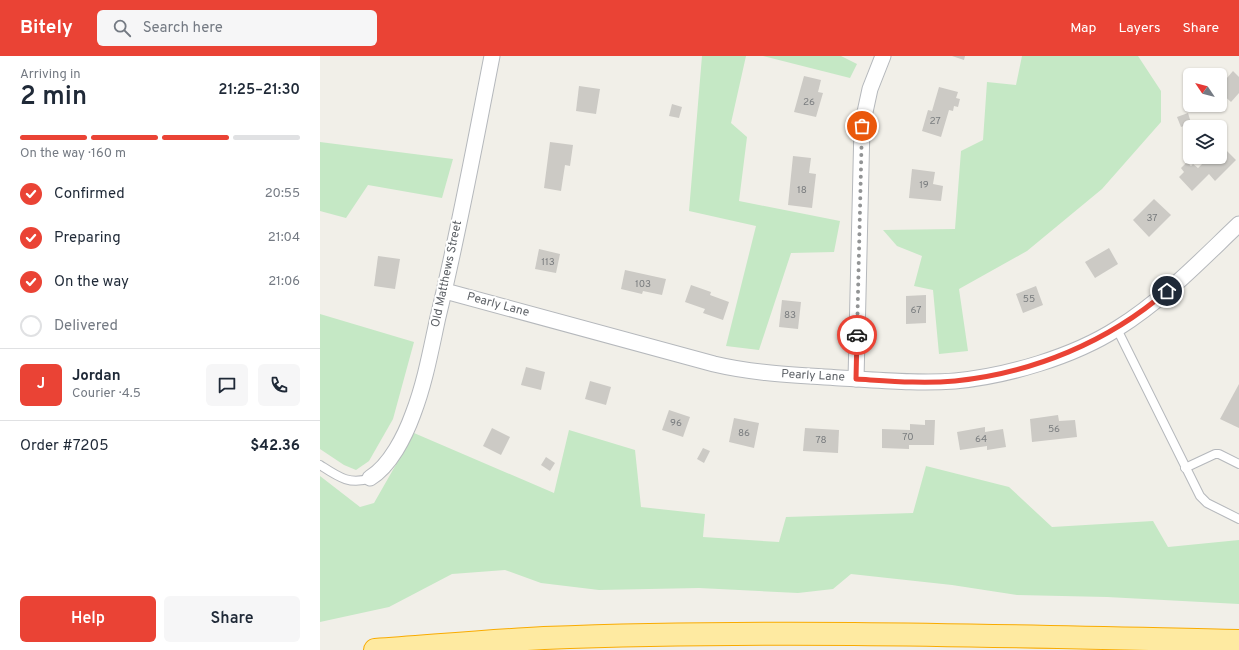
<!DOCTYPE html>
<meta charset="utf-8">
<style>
body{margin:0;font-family:Overpass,sans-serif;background:#f6f6f7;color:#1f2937;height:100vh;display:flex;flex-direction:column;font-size:15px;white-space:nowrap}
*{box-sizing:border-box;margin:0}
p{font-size:13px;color:#747a83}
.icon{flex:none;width:22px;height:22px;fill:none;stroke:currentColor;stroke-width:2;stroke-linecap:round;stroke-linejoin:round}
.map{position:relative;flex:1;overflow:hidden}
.details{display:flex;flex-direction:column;background:#fff;width:320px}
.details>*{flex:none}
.needle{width:26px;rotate:305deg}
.tools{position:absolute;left:863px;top:12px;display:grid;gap:8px}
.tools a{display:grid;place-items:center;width:44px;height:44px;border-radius:6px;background:#fff;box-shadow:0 1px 3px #0004;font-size:20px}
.pin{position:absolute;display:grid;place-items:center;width:34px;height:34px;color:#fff;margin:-17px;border:2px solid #fff;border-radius:50%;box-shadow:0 1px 4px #0007}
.courier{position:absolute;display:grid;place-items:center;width:40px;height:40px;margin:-20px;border:3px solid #ea4335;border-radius:50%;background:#fff;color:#222;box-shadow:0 1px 5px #0007}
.summary em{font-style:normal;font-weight:600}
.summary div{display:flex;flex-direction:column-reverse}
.summary{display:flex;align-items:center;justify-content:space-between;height:68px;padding:0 20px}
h1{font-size:26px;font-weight:600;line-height:30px}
.bar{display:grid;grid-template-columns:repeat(4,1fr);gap:6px 4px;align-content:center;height:48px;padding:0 20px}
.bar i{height:5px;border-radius:3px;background:#e0e1e3}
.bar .active{background:#ea4335}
.bar p{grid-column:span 4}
.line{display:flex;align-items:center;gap:10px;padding:0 20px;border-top:1px solid #e0e1e3}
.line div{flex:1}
.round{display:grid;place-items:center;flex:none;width:42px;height:42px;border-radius:6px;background:#f6f6f7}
ol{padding:0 20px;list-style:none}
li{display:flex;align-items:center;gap:12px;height:44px}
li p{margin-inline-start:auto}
li .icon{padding:4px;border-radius:50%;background:#ea4335;color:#fff;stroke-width:4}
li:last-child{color:#747a83}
li i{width:22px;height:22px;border:2px solid #e0e1e3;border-radius:50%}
.cta{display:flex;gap:8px;margin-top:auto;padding:8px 20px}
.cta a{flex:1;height:46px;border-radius:6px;background:#ea4335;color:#fff;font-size:16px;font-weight:600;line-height:46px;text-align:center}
.cta a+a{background:#f6f6f7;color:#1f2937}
header{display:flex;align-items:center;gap:24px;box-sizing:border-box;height:56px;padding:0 20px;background:#ea4335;color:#fff}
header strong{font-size:19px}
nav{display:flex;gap:22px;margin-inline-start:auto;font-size:14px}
.search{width:280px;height:36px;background:#f6f6f7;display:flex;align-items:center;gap:10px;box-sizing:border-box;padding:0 14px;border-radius:6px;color:#747a83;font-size:15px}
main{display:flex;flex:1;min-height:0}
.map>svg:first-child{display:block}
</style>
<header>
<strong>Bitely</strong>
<div class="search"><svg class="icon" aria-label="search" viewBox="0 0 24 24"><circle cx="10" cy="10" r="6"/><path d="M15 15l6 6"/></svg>Search here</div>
<nav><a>Map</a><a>Layers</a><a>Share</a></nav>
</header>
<main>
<section class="details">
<div class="summary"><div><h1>2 min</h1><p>Arriving in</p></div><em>21:25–21:30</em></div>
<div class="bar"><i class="active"></i><i class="active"></i><i class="active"></i><i></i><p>On the way · 160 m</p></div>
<ol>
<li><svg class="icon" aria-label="check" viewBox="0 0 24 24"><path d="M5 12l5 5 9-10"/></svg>Confirmed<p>20:55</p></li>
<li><svg class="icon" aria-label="check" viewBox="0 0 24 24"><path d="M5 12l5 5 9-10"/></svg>Preparing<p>21:04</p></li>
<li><svg class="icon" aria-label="check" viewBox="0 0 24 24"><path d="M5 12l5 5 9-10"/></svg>On the way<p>21:06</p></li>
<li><i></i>Delivered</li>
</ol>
<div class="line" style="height:72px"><b class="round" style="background:#ea4335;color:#fff">J</b><div><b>Jordan</b><p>Courier · 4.5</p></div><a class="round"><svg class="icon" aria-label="chat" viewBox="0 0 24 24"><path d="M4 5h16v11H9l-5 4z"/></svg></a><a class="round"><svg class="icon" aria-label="phone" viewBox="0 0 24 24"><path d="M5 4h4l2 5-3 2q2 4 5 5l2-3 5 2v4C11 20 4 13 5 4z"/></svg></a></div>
<div class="line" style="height:52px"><div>Order #7205</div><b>$42.36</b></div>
<div class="cta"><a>Help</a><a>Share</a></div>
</section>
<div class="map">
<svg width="919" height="594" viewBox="0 0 919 594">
<rect width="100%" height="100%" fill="#f1efe8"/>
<g fill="#c5e8c5">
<polygon points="382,0 426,0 411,67 427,81 419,145 520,165 514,196 471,197 439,294 406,290 436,170 369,155"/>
<polygon points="443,0 521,0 537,8 530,22"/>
<polygon points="702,0 818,0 841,35 841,66 782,133 707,195 639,233 648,295 619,298 613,234 594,230 602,200 577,190 563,174 635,173 641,95 663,84 667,26 696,29"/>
<polygon points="0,86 133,103 122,142 48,129 26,162 0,155"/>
<polygon points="0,258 94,286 73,363 49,405 36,414 24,409 0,393"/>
<polygon points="249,374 315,394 321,451 385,458 383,481 459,486 466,461 593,457 606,410 689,431 732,471 833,465 848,491 919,484 919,548 787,541 697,539 632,529 531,518 513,533 478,537 379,532 279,534 221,527 185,514 132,518 69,551 0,566 0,420 40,451 54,447 94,377 234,437"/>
</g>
<g fill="#cccac5">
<polygon points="632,0 645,0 644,4"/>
<polygon points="913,15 919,21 919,37 911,46 900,36 900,30"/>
<polygon points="484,20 501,24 498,36 503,37 496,61 474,56"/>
<polygon points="259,30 280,33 276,58 256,55"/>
<polygon points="619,31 638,36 636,42 640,43 638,51 634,50 633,55 629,54 621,81 602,75 608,54 612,55"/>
<polygon points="352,48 362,51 359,62 349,60"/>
<polygon points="868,57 871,67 861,71 857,61"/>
<polygon points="230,86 253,89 250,110 245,109 241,135 224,132"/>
<polygon points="901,89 916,104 895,125 889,118 872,135 859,121 864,116 861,112 867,106 871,110 873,108 878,112 889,101 900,101"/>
<polygon points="473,100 491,102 489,117 496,118 492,152 468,149"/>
<polygon points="592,113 615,116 613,128 623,130 621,145 589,142"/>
<polygon points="834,143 851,159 829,181 813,164"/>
<polygon points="789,192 798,208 775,222 765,206"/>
<polygon points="219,193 240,198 236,217 215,213"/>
<polygon points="58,200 80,203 75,233 54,230"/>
<polygon points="305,214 346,223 342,239 323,235 322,238 301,233"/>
<polygon points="371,229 391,236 390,239 409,246 403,264 383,257 385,253 365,246"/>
<polygon points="716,230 723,249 703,257 696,238"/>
<polygon points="606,239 606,267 586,268 586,240"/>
<polygon points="462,244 481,246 478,273 459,271"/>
<polygon points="206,311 225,316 221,334 201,329"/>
<polygon points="270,325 291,331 286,349 265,343"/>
<polygon points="919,328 919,372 900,363"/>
<polygon points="349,354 370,361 363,381 342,374"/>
<polygon points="738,359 739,365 755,364 757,381 712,386 710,363"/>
<polygon points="414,362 439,367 434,392 409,386"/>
<polygon points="605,364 615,364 614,389 589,389 589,393 562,392 562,373 590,374 590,368 605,369"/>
<polygon points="665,371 665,376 683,373 686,391 667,394 667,390 640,394 637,376"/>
<polygon points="172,372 190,381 181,399 163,390"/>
<polygon points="485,372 519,374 518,397 483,395"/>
<polygon points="383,392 390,395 384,407 377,403"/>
<polygon points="226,401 235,407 230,415 221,409"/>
</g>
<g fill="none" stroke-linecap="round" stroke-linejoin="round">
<defs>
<g id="service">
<polyline points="797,273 880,440 887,447 919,463"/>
<path d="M0 409C17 420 30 430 50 422"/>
<polyline points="865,412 895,398 899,398 919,408"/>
</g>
<g id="minor">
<path d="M125 235 394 308C436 318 477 319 520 322 558 324 597 328 635 325 687 320 753 301 798 272 843 244 881 204 919 168"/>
<polyline points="536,323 542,70 550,33 563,0"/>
<path d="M50 422C70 410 85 380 93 358 105 327 111 293 118 261 139 175 155 87 172 0"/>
</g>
<path id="trunk" d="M55 594C112 590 168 585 224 582 456 573 688 580 919 585"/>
</defs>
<use href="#service" stroke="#b5b8bc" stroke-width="10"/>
<use href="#minor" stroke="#b5b8bc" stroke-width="17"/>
<use href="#trunk" stroke="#f9ab00" stroke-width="24"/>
<use href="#service" stroke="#fff" stroke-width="8"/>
<use href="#minor" stroke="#fff" stroke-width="15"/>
<use href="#trunk" stroke="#feeaa1" stroke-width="22"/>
</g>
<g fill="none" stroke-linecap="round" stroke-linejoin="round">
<polyline stroke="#929495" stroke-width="4" stroke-dasharray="0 7.2" points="537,279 542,70"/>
<path stroke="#ea4335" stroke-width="5" d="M537 279 536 323C569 325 602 328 635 325 713 317 788 286 847 235"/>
</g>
<g text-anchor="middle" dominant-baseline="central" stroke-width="4" stroke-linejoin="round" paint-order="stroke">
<g font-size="10" fill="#7a7d7f">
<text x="489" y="46">26</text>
<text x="615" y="65">27</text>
<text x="604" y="129">19</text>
<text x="482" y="134">18</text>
<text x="832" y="162">37</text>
<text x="228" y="206">113</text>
<text x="323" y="228">103</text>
<text x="709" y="243">55</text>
<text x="596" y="254">67</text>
<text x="470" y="259">83</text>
<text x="356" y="367">96</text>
<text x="734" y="373">56</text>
<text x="424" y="377">86</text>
<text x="588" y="381">70</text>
<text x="661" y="383">64</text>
<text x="501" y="384">78</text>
</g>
<g font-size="12" fill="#5f6368" stroke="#fff">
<text transform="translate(127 218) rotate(-78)">Old Matthews Street</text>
<text transform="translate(178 249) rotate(15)">Pearly Lane</text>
<text transform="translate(493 320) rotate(3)">Pearly Lane</text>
</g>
</g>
</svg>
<div class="tools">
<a><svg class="needle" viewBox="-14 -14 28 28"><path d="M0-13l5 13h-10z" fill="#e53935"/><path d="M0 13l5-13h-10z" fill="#747a83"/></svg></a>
<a><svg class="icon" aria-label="layers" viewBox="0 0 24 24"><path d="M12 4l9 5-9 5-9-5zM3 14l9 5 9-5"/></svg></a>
</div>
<div class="pin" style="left:542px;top:70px;background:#ea580c"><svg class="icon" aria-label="bag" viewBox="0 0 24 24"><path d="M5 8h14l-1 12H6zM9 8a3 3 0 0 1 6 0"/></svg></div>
<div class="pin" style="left:847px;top:235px;background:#1f2937"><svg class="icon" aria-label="home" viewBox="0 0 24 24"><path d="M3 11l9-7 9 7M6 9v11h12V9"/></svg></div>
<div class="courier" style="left:537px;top:279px"><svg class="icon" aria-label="car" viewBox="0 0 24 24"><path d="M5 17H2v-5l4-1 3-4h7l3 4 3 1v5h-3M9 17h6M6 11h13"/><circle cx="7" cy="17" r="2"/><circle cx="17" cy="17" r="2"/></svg></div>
</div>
</main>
